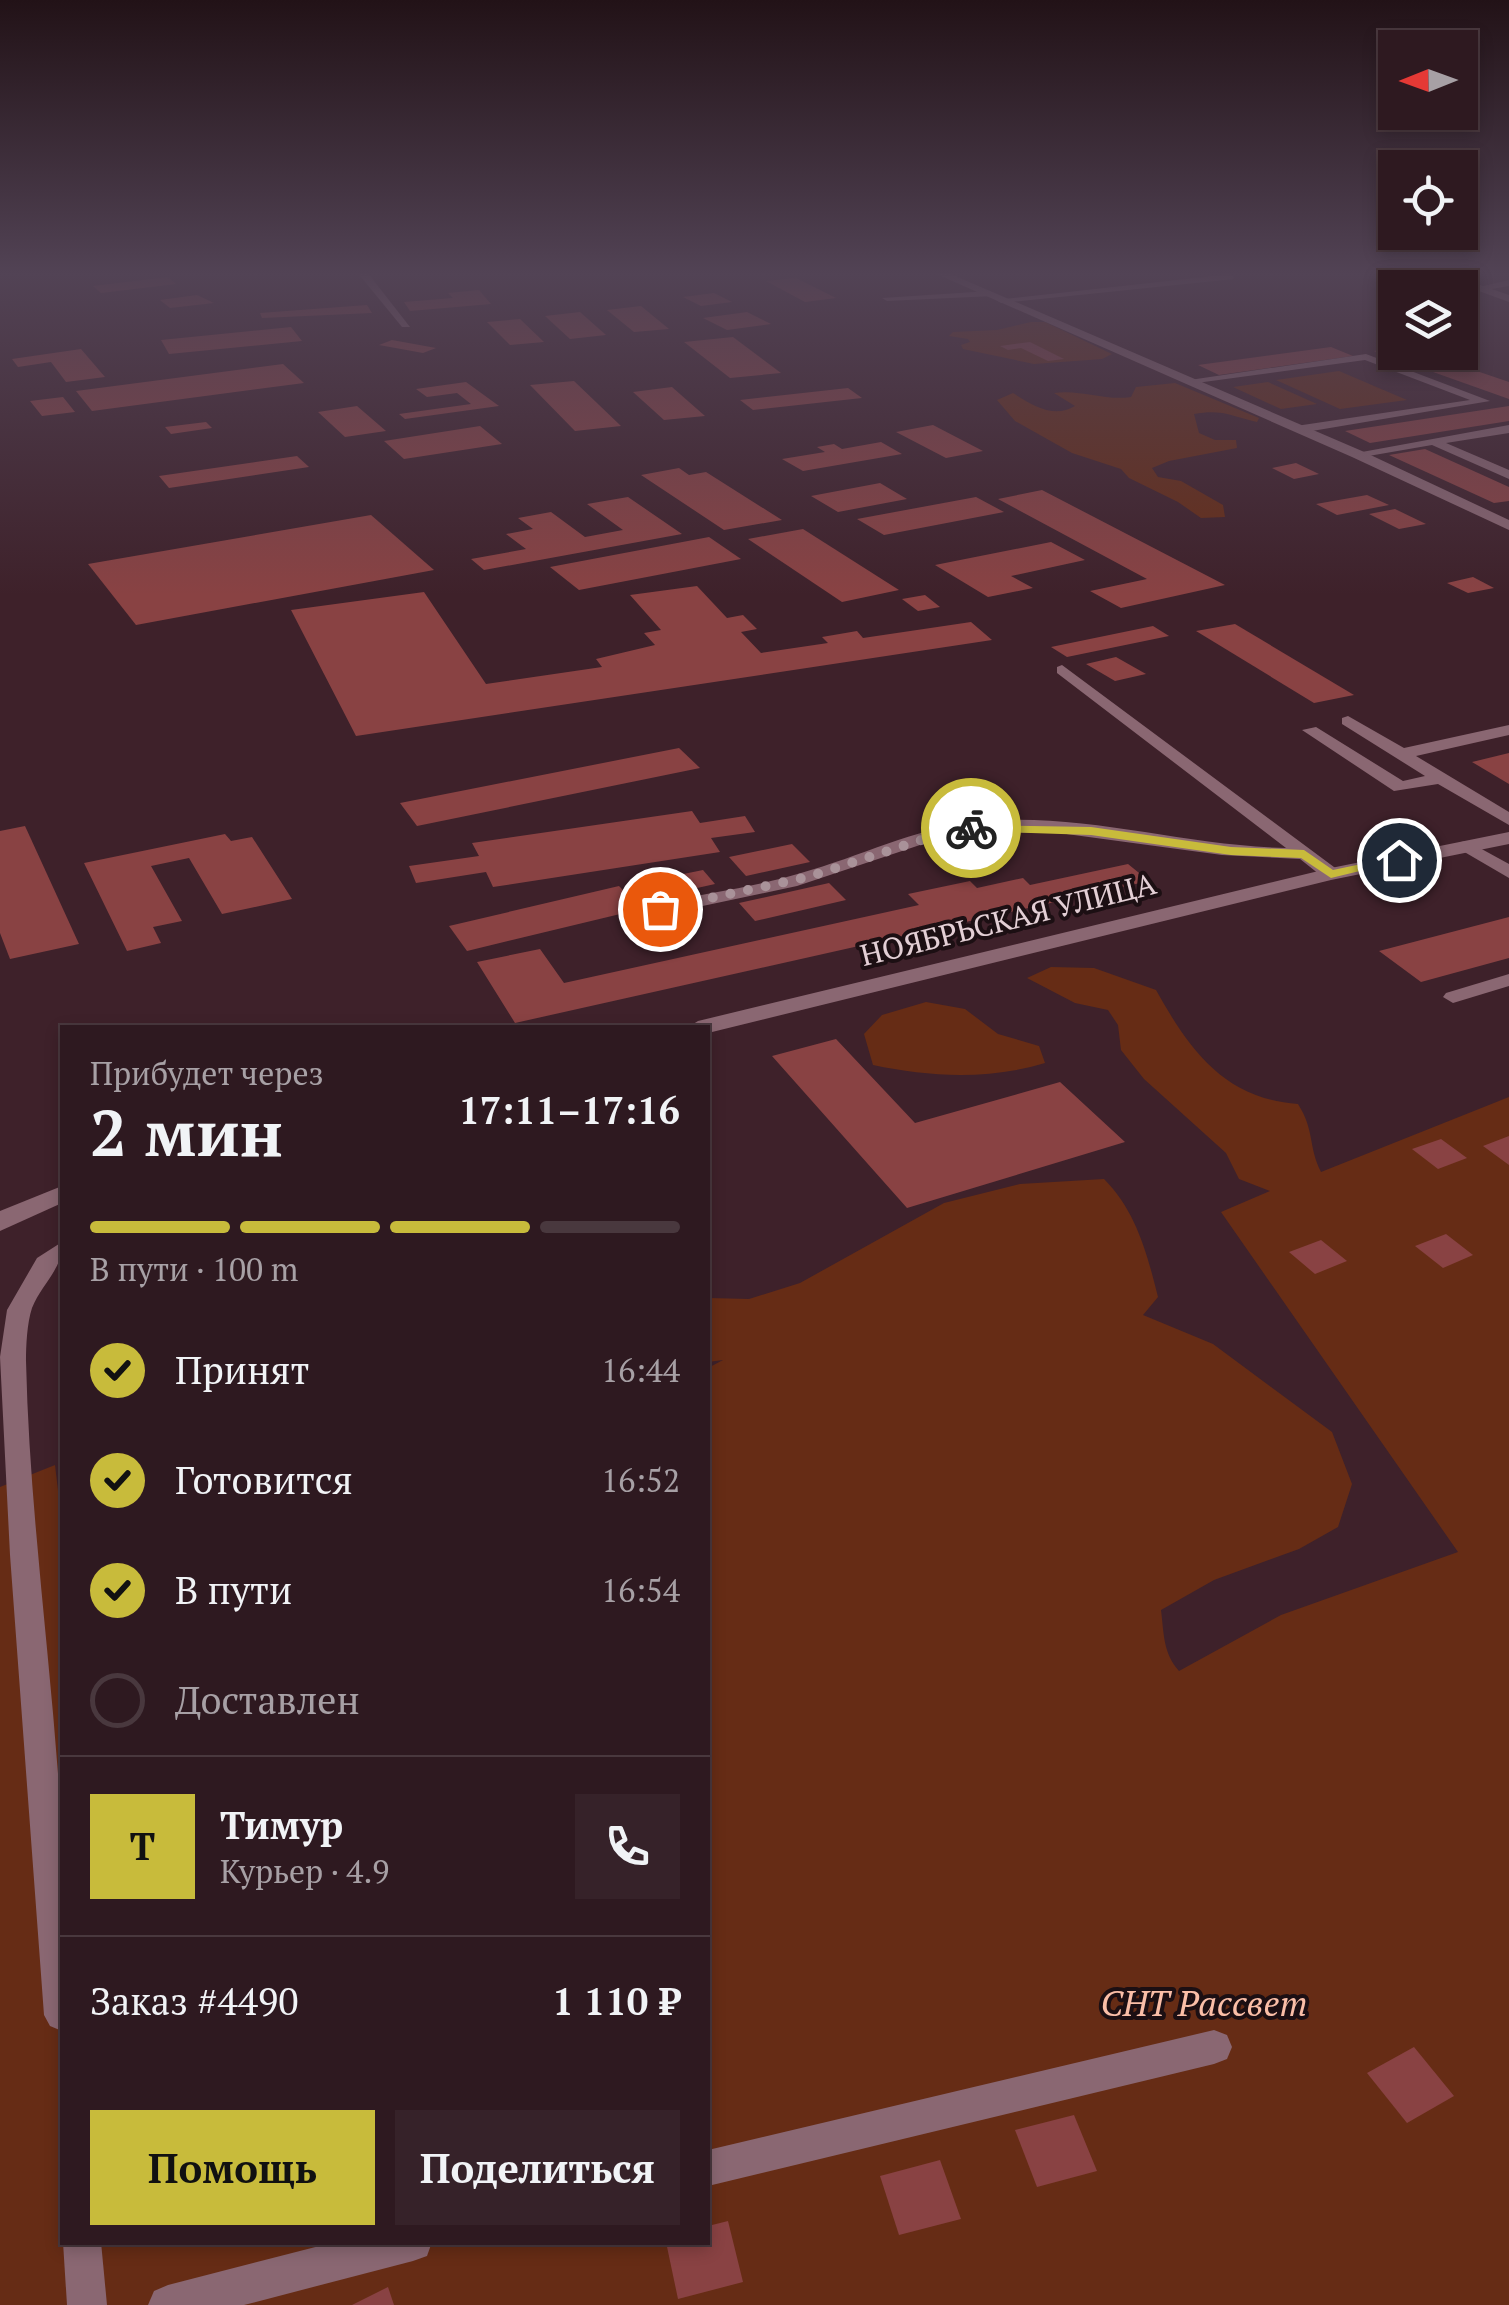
<!DOCTYPE html>
<html lang="ru">
<meta charset="utf-8">
<style>
body{margin:0;font-family:"PT Serif",serif;background:#362229;color:#f1f3f6;height:100vh;display:flex;flex-direction:column;font-size:38px;white-space:nowrap}
*{box-sizing:border-box;margin:0}
p{font-size:32px;color:#a7a0a5}
.icon{flex:none;width:55px;height:55px;fill:none;stroke:currentColor;stroke-width:2;stroke-linecap:round;stroke-linejoin:round}
.map{position:relative;flex:1;overflow:hidden}
.panel{position:absolute;left:60px;top:1025px;width:650px;height:1220px;display:flex;flex-direction:column;background:#2e1920;border-radius:0px;box-shadow:0 5px 15px #0003,0 0 0 2px #49383e}
.panel>*{flex:none}
.needle{width:65px;rotate:269deg}
.buttons{position:absolute;left:1378px;top:30px;display:grid;gap:20px}
.buttons a{display:grid;place-items:center;width:100px;height:100px;border-radius:0px;background:#2e1920;box-shadow:0 5px 15px #0003,0 0 0 2px #49383e;font-size:50px}
.pin{position:absolute;display:grid;place-items:center;width:85px;height:85px;color:#fff;margin:-42px;border:5px solid #fff;border-radius:50%;box-shadow:0 2px 10px #0007}
.courier{position:absolute;display:grid;place-items:center;width:100px;height:100px;margin:-50px;border:8px solid #c8bb3b;border-radius:50%;background:#fff;color:#222;box-shadow:0 2px 12px #0007}
.headline em{font-style:normal;font-weight:800}
.headline div{display:flex;flex-direction:column-reverse}
.headline{display:flex;align-items:center;justify-content:space-between;height:170px;padding:0 30px}
h1{font-size:65px;font-weight:800;line-height:75px}
.bar{display:grid;grid-template-columns:repeat(4,1fr);gap:15px 10px;align-content:center;height:120px;padding:0 30px}
.bar i{height:12px;border-radius:8px;background:#49383e}
.bar .current{background:#c8bb3b}
.bar p{grid-column:span 4}
.line{display:flex;align-items:center;gap:25px;padding:0 30px;border-top:2px solid #49383e}
.line div{flex:1}
.round{display:grid;place-items:center;flex:none;width:105px;height:105px;border-radius:0px;background:#362229}
ol{padding:0 30px;list-style:none}
li{display:flex;align-items:center;gap:30px;height:110px}
li p{margin-inline-start:auto}
li .icon{padding:10px;border-radius:50%;background:#c8bb3b;color:#111;stroke-width:4}
li:last-child{color:#a7a0a5}
li i{width:55px;height:55px;border:5px solid #49383e;border-radius:50%}
.action{display:flex;gap:20px;margin-top:auto;padding:20px 30px}
.action a{flex:1;height:115px;border-radius:0px;background:#c8bb3b;color:#111;font-size:40px;font-weight:800;line-height:115px;text-align:center}
.action a+a{background:#362229;color:#f1f3f6}
.map>svg:first-child{display:block}
</style>
<div class="map">
<svg width="1509" height="2305" viewBox="0 0 1509 2305">
<rect width="100%" height="100%" fill="#3e212a"/>
<g fill="#662c15">
<polygon points="1031,322 1045,322 1112,354 1102,359 1034,364 963,349 961,345 970,342 968,339 949,336 953,332 997,330"/>
<polygon points="1339,371 1407,400 1340,409 1276,380"/>
<polygon points="1268,382 1317,404 1281,409 1233,387"/>
<path d="M1175 383 1259 418 1257 422C1231 416 1222 409 1194 414L1199 433 1215 440H1236L1237 448 1169 461 1152 468 1158 477 1181 481 1223 505 1225 517 1201 518 1178 502 1129 478 1121 469 1072 453 1015 421 997 400 1013 393C1032 405 1054 419 1075 406L1054 393C1080 389 1105 401 1131 397L1136 387Z"/>
<path d="M1051 967 1094 968 1156 990C1189 1049 1224 1099 1298 1104 1315 1131 1308 1146 1321 1172L1509 1097V2305H0V1487L55 1465 62 1524V2242H708V1368L723 1360 708 1362V1298L749 1299 800 1283 944 1203 1020 1184 1104 1179C1136 1211 1147 1253 1158 1297L1143 1315 1213 1344 1332 1432 1352 1484 1338 1527 1299 1549 1214 1580 1161 1610C1164 1634 1163 1653 1179 1671L1281 1615 1458 1552 1221 1212 1270 1191 1239 1179 1226 1153 1144 1079 1121 1050 1118 1025 1108 1010 1075 1003 1027 978Z"/>
<path d="M926 1002 965 1009 998 1034 1039 1046 1045 1063C989 1080 929 1077 873 1065L864 1034 882 1015Z"/>
</g>
<g fill="#894243">
<polygon points="168,277 176,284 101,293 93,286"/>
<polygon points="796,278 836,298 805,302 766,281"/>
<polygon points="479,290 491,304 410,311 404,302 453,298 448,293"/>
<polygon points="714,293 732,302 701,306 683,297"/>
<polygon points="197,295 214,303 170,308 160,300"/>
<polygon points="367,305 372,313 262,318 260,313"/>
<polygon points="641,306 669,329 634,332 607,310"/>
<polygon points="580,312 606,335 570,339 545,316"/>
<polygon points="747,312 771,324 727,330 703,318"/>
<polygon points="520,319 544,342 510,345 487,322"/>
<polygon points="291,327 302,341 169,354 161,340"/>
<polygon points="733,337 781,373 730,378 684,342"/>
<polygon points="392,340 436,348 423,353 379,345"/>
<polygon points="1030,342 1064,359 1048,361 1021,348 1008,350 1000,346"/>
<polygon points="1331,347 1353,356 1219,375 1198,365"/>
<polygon points="1395,348 1395,352 1421,352 1509,382 1509,399 1374,351"/>
<polygon points="81,349 105,377 66,382 51,362 18,367 12,359"/>
<polygon points="283,364 304,383 92,411 76,391"/>
<polygon points="574,381 621,426 575,431 530,385"/>
<polygon points="466,382 499,406 405,419 399,414 471,404 457,393 427,397 416,389"/>
<polygon points="672,387 705,416 664,420 633,392"/>
<polygon points="848,388 862,398 753,410 740,400"/>
<polygon points="63,397 75,412 42,416 30,401"/>
<polygon points="357,406 386,431 345,437 318,412"/>
<polygon points="1509,406 1509,421 1370,443 1345,431"/>
<polygon points="206,422 212,428 171,434 165,427"/>
<polygon points="933,425 983,451 946,458 896,432"/>
<polygon points="480,426 502,444 404,459 384,441"/>
<polygon points="881,442 902,454 803,471 782,459 825,452 817,447 834,444 842,449"/>
<polygon points="1425,449 1509,487 1509,501 1494,503 1389,455"/>
<polygon points="297,456 309,467 169,488 159,476"/>
<polygon points="1296,463 1319,474 1294,479 1272,468"/>
<polygon points="679,468 689,475 706,472 782,520 724,530 641,475"/>
<polygon points="880,483 907,499 838,512 811,496"/>
<polygon points="1042,490 1225,585 1121,608 1090,591 1147,579 998,499"/>
<polygon points="1367,495 1389,505 1337,515 1316,504"/>
<polygon points="628,497 682,534 484,570 471,559 526,549 506,534 533,529 518,518 551,512 585,537 623,530 587,504"/>
<polygon points="976,497 1004,512 884,535 857,519"/>
<polygon points="1395,509 1426,524 1399,529 1369,514"/>
<polygon points="371,515 434,570 136,625 88,564"/>
<polygon points="803,529 899,590 842,602 748,539"/>
<polygon points="709,537 741,559 579,590 550,567"/>
<polygon points="1051,542 1085,560 1011,576 1033,588 988,597 935,565"/>
<polygon points="1473,577 1494,588 1468,593 1447,583"/>
<polygon points="697,586 727,618 743,615 757,629 741,632 761,653 828,643 822,637 857,631 863,638 971,622 992,640 356,736 291,610 424,592 486,684 602,667 596,659 655,645 644,633 661,630 630,595"/>
<polygon points="925,595 940,607 918,611 902,599"/>
<polygon points="1235,624 1354,695 1314,703 1196,631"/>
<polygon points="1153,626 1169,636 1067,657 1051,647"/>
<polygon points="1116,657 1146,674 1115,681 1086,664"/>
<polygon points="679,748 700,768 417,826 400,803"/>
<polygon points="1509,753 1509,784 1472,762"/>
<polygon points="692,811 700,823 745,816 755,832 711,838 720,852 493,887 486,872 416,883 409,866 479,856 472,843"/>
<polygon points="25,826 79,944 10,959 0,933 0,831"/>
<polygon points="999,831 1012,842 950,856 937,844"/>
<polygon points="225,834 231,841 252,837 292,899 222,914 189,858 151,866 182,921 153,927 161,943 127,951 84,863"/>
<polygon points="792,844 810,862 746,876 729,857"/>
<polygon points="1128,864 1149,881 515,1023 477,962 540,949 564,983 919,905 908,894 970,881 977,888 1023,878 1030,885"/>
<polygon points="703,870 715,884 666,895 654,880"/>
<polygon points="829,883 846,900 755,921 739,903"/>
<polygon points="619,886 641,909 467,951 449,926"/>
<polygon points="1509,917 1509,958 1421,982 1379,951"/>
<polygon points="836,1039 915,1123 1060,1082 1125,1142 907,1208 772,1056"/>
<polygon points="1509,1136 1509,1165 1483,1146"/>
<polygon points="1441,1139 1467,1158 1438,1169 1412,1149"/>
<polygon points="1446,1234 1473,1255 1443,1268 1415,1246"/>
<polygon points="1321,1240 1347,1261 1315,1274 1289,1252"/>
<polygon points="1414,2047 1454,2096 1407,2123 1367,2073"/>
<polygon points="1074,2115 1097,2171 1037,2187 1015,2130"/>
<polygon points="940,2160 961,2219 899,2235 880,2176"/>
<polygon points="728,2221 743,2282 678,2299 666,2242 708,2242 708,2226"/>
<polygon points="388,2287 394,2305 352,2305"/>
</g>
<g fill="none" stroke-linecap="round" stroke-linejoin="round">
<g fill="#8a6772" fill-rule="evenodd">
<polygon points="357,272 367,272 410,327 402,327"/>
<polygon points="1231,274 1234,279 1001,303 996,300"/>
<polygon points="1509,280 1509,286 1480,291 1475,288"/>
<polygon points="990,291 993,296 887,301 882,298"/>
<polygon points="1366,354 1490,401 1300,433 1294,429 1296,426 1470,400 1365,360 1189,384 1183,381"/>
<polygon points="1509,425 1509,433 1446,443 1509,470 1509,479 1432,445 1357,458 1351,454"/>
<path d="M1062 665 1338 870V878H1324L1300 859 1222 855 1059 833 977 832 920 845 797 886 660 915 651 909 660 903C707 893 755 887 801 873 859 857 915 828 976 822 1080 811 1182 846 1286 848L1057 673V667Z"/>
<polygon points="1348,716 1404,748 1509,725 1509,735 1416,756 1509,812 1509,825 1438,784 1394,791 1302,730 1316,727 1403,781 1425,776 1342,724 1342,718"/>
<polygon points="1467,841 1509,864 1509,878 1461,850 1461,842"/>
<polygon points="1509,974 1509,986 1453,1003 1443,997 1446,993"/>
<path d="M62 1242C64 1268 42 1283 32 1308 27 1323 26 1346 26 1361 31 1585 77 1808 62 2031L50 2026 44 2015 10 1555 0 1357 7 1310 37 1258Z"/>
<polygon points="1214,2030 1227,2035 1232,2047 1227,2059 1214,2064 708,2186 708,2150"/>
<polygon points="63,2242 101,2242 107,2305 67,2305"/>
<polygon points="335,2242 432,2242 427,2256 413,2261 244,2305 148,2305 154,2291 168,2285"/>
</g>
<g fill="#8a6772" fill-rule="evenodd">
<polygon points="932,272 946,272 1362,451 1509,520 1509,530 1352,457"/>
<polygon points="1509,832 1509,844 1331,880 708,1033 708,1028 687,1028 698,1021 1331,868"/>
<polygon points="62,1186 62,1203 0,1231 0,1211"/>
</g>
<polygon fill="#8a6772" fill-rule="evenodd" points="1427,272 1442,272 1509,295 1509,302"/>
</g>
<linearGradient id="sky" x2="0" y2="1"><stop stop-color="#221217"/><stop offset="0.46" stop-color="#524355"/><stop offset="1" stop-color="#524355" stop-opacity="0"/></linearGradient>
<rect width="1509" height="595" fill="url(#sky)"/>
<polygon fill="#c8bb3b" points="971,825 1091,827 1231,847 1304,850 1333,870 1399,856 1405,860 1331,878 1301,858 1231,855 1091,835 966,831 966,826"/>
<g fill="none" stroke-linecap="round" stroke-linejoin="round">
<polyline stroke="#a99299" stroke-width="10" stroke-dasharray="0 18" points="660,909 808,877 940,834 971,828"/>
</g>
<g text-anchor="middle" dominant-baseline="central" stroke-width="8" stroke-linejoin="round" paint-order="stroke">
<g font-size="30" fill="#e3cfd5" stroke="#1c0f13">
<text transform="translate(1008 919) rotate(-14)">НОЯБРЬСКАЯ УЛИЦА</text>
</g>
<g font-size="35" font-style="italic" fill="#fabea7" stroke="#1c0f13">
<text x="1204" y="2003">СНТ Рассвет</text>
</g>
</g>
</svg>
<div class="buttons">
<a><svg class="needle" viewBox="-14 -14 28 28"><path d="M0-13l5 13h-10z" fill="#e53935"/><path d="M0 13l5-13h-10z" fill="#a7a0a5"/></svg></a>
<a><svg class="icon" aria-label="locate" viewBox="0 0 24 24"><circle cx="12" cy="12" r="6"/><path d="M12 2v4M12 18v4M2 12h4M18 12h4"/></svg></a>
<a><svg class="icon" aria-label="layers" viewBox="0 0 24 24"><path d="M12 4l9 5-9 5-9-5zM3 14l9 5 9-5"/></svg></a>
</div>
<div class="pin" style="left:660px;top:909px;background:#ea580c"><svg class="icon" aria-label="bag" viewBox="0 0 24 24"><path d="M5 8h14l-1 12H6zM9 8a3 3 0 0 1 6 0"/></svg></div>
<div class="pin" style="left:1399px;top:860px;background:#1f2937"><svg class="icon" aria-label="home" viewBox="0 0 24 24"><path d="M3 11l9-7 9 7M6 9v11h12V9"/></svg></div>
<div class="courier" style="left:971px;top:828px"><svg class="icon" aria-label="bike" viewBox="0 0 24 24"><circle cx="6" cy="16" r="4"/><circle cx="18" cy="16" r="4"/><path d="M6 16l4-8h5l3 8M10 8l3 8H6M13 5h3"/></svg></div>
<section class="panel">
<div class="headline"><div><h1>2 мин</h1><p>Прибудет через</p></div><em>17:11–17:16</em></div>
<div class="bar"><i class="current"></i><i class="current"></i><i class="current"></i><i></i><p>В пути · 100 m</p></div>
<ol>
<li><svg class="icon" aria-label="check" viewBox="0 0 24 24"><path d="M5 12l5 5 9-10"/></svg>Принят<p>16:44</p></li>
<li><svg class="icon" aria-label="check" viewBox="0 0 24 24"><path d="M5 12l5 5 9-10"/></svg>Готовится<p>16:52</p></li>
<li><svg class="icon" aria-label="check" viewBox="0 0 24 24"><path d="M5 12l5 5 9-10"/></svg>В пути<p>16:54</p></li>
<li><i></i>Доставлен</li>
</ol>
<div class="line" style="height:180px"><b class="round" style="background:#c8bb3b;color:#111">Т</b><div><b>Тимур</b><p>Курьер · 4.9</p></div><a class="round"><svg class="icon" aria-label="phone" viewBox="0 0 24 24"><path d="M5 4h4l2 5-3 2q2 4 5 5l2-3 5 2v4C11 20 4 13 5 4z"/></svg></a></div>
<div class="line" style="height:130px"><div>Заказ #4490</div><b>1 110 ₽</b></div>
<div class="action"><a>Помощь</a><a>Поделиться</a></div>
</section>
</div>
